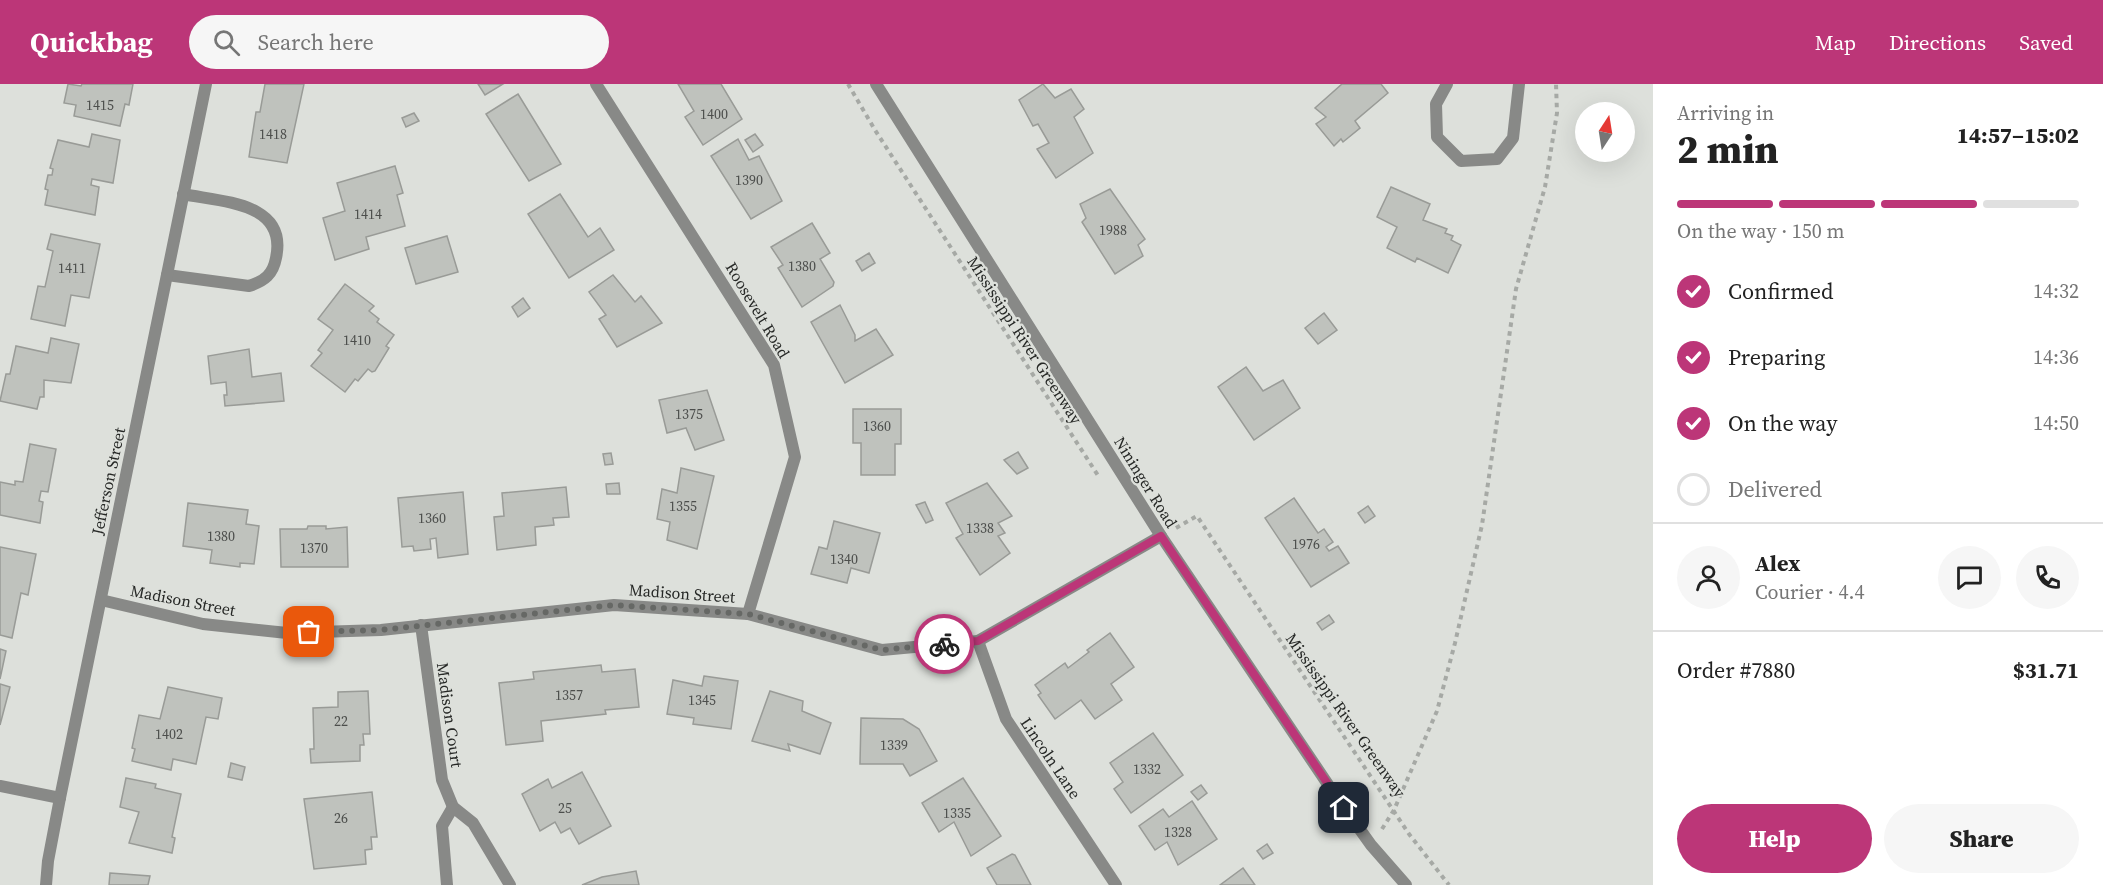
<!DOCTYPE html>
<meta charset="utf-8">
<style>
body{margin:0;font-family:"Source Serif 4",serif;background:#f6f6f6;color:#222;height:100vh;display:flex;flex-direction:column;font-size:22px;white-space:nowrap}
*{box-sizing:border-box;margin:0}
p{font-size:20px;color:#767676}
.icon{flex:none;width:33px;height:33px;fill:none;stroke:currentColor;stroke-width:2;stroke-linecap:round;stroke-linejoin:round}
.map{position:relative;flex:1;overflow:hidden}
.details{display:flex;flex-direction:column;background:#fff;width:450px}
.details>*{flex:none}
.needle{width:39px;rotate:12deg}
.fabs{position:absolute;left:1575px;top:18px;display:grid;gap:12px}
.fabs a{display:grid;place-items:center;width:60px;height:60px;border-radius:50%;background:#fff;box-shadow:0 6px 24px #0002;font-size:30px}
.pin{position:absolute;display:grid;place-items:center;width:51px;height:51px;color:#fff;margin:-26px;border-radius:12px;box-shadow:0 3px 9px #0006}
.courier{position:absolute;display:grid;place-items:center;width:60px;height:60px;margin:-30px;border:4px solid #bc3678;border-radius:50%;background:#fff;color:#222;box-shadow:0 2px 8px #0007}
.head em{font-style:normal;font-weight:800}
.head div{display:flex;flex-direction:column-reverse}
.head{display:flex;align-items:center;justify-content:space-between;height:102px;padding:0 24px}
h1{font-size:39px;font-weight:800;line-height:45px}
.bar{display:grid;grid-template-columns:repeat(4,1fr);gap:9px 6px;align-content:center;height:72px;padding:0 24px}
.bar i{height:8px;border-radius:4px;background:#e0e0e0}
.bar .selected{background:#bc3678}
.bar p{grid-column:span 4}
.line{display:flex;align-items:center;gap:15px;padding:0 24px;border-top:2px solid #e0e0e0}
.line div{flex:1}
.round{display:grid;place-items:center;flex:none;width:63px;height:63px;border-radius:32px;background:#f6f6f6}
ol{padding:0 24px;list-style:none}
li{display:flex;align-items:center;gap:18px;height:66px}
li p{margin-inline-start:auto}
li .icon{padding:6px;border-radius:50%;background:#bc3678;color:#fff;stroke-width:4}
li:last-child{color:#767676}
li i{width:33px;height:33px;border:3px solid #e0e0e0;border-radius:50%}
.button{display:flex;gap:12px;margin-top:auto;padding:12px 24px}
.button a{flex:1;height:69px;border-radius:36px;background:#bc3678;color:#fff;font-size:24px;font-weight:800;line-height:69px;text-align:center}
.button a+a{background:#f6f6f6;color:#222}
header{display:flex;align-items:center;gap:36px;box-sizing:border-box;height:84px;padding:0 30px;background:#bc3678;color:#fff}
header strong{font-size:28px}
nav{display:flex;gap:33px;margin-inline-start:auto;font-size:21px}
.search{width:420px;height:54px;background:#f6f6f6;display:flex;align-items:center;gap:15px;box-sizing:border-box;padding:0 21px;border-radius:33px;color:#767676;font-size:22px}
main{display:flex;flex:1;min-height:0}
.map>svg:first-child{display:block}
</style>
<header>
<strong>Quickbag</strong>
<div class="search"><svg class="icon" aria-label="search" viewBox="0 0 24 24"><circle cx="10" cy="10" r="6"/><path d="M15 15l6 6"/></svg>Search here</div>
<nav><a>Map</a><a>Directions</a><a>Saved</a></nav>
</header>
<main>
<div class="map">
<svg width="1653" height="801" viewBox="0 0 1653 801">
<rect width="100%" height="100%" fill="#dde0db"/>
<g fill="#bfc2bd" stroke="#999b97" stroke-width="1.5">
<polygon points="68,0 81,2 82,0 133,0 129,21 125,20 120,42 74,32 76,21 64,19"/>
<polygon points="265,0 304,0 287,79 249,73 256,28 260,28"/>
<polygon points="478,0 503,0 485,11"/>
<polygon points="678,0 721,0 742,35 703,61 685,33 694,27"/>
<polygon points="1043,0 1055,14 1071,5 1084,25 1074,33 1093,69 1056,94 1037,65 1049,59 1038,40 1033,42 1019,16"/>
<polygon points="1342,0 1381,0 1388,9 1355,37 1360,44 1343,58 1341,55 1334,62 1316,40 1326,33 1315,24"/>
<polygon points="518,10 561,80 529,97 486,30"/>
<polygon points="414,29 419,37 406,43 402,34"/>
<polygon points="92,50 120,56 113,99 92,95 91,101 99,103 95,131 45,121 48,106 45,105 48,91 52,91 53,85 50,84 58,56 89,63"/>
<polygon points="755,50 763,61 753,68 745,56"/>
<polygon points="738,55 749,76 759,72 782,117 751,135 711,72"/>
<polygon points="395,82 403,109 397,111 405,142 366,153 369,165 335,176 323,134 345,127 337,99"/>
<polygon points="1391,103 1430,120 1423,136 1447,145 1445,149 1453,152 1451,156 1461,161 1448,189 1417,174 1415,178 1387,164 1397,143 1377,133"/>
<polygon points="1110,105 1145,155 1138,161 1143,172 1115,190 1082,138 1086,134 1080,120"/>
<polygon points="560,110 588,153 600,144 614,166 569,194 528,130"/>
<polygon points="812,139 830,169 820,175 834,198 833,202 802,223 778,184 783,181 771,163"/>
<polygon points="51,150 100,160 89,214 71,211 65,242 31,235 38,202 45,203 53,167 47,165"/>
<polygon points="447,152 458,188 416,200 405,164"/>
<polygon points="869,169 875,179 862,187 856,177"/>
<polygon points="613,191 635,218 641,212 662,239 617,263 599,235 606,231 589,208"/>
<polygon points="345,200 374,222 369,227 379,235 377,238 394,251 386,262 389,264 375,287 372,288 368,285 358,297 355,295 345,308 311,282 322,269 318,266 333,246 318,235"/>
<polygon points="523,214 530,224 518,233 512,223"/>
<polygon points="840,221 855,251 855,257 876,245 893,271 845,299 811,238"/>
<polygon points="1324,229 1337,246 1318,260 1305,244"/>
<polygon points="51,254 79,260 71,299 44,296 44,313 40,313 37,325 0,317 6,290 10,290 16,262 48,269"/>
<polygon points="249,265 252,293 281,289 284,317 225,322 224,311 227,311 226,298 211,300 208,272"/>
<polygon points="1246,283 1263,307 1283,296 1300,324 1254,356 1218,303"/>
<polygon points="707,306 724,356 695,366 686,344 667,349 659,316"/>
<polygon points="853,325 901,325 901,360 895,360 895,391 861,391 861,359 853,359"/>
<polygon points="30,360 56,365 48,408 41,407 39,417 43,418 40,439 0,431 0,398 15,401 15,397 23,398"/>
<polygon points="1018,368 1028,384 1017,390 1004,376"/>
<polygon points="611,369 613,380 605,381 603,370"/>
<polygon points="681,384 714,392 697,465 667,456 670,438 657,435 662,405 677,409"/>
<polygon points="619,399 620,410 607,410 606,400"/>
<polygon points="987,399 1012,432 998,439 1005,449 998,452 1010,469 980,491 956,454 963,450 946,419"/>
<polygon points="566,403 569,433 553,434 554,441 535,443 536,461 497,466 494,433 504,432 502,409"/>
<polygon points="463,408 468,470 438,474 436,454 430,455 431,465 414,467 413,462 402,463 398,414"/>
<polygon points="1294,414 1318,449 1324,445 1333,458 1326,463 1329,467 1338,462 1349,479 1311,503 1265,434"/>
<polygon points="925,418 933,436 926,439 916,421"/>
<polygon points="188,419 248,426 246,440 259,442 254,480 240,479 240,483 210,479 212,466 183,462"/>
<polygon points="1368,422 1375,432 1365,439 1358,429"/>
<polygon points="834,437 880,449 869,489 851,484 847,499 811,490 819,463 827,465"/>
<polygon points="308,442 326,442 326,445 347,443 348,483 281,483 280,445 307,445"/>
<polygon points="0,463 36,470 28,511 21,509 12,554 0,551"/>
<polygon points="1329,531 1334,538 1322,546 1317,539"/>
<polygon points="1110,549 1134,583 1111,600 1122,616 1095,635 1081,616 1055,635 1038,611 1041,609 1035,601 1065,579 1068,584 1089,568 1087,566"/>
<polygon points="0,565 6,567 0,595"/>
<polygon points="601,581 602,588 635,585 639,623 605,626 606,630 541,637 543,657 506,661 499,599 534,595 533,588"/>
<polygon points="704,592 738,597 731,645 693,640 694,634 667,630 673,596 702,602"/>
<polygon points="0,600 10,603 0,641"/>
<polygon points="168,603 222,614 218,635 206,633 196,680 173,675 171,686 132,677 135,665 132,664 139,631 160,635"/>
<polygon points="368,607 370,650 363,650 364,661 360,661 360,677 311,679 310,665 314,665 313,624 338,623 338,608"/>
<polygon points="770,607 803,617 802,627 831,639 820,670 788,660 790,667 752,657"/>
<polygon points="861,634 903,635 919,645 937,677 910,692 903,680 860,680"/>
<polygon points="1153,649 1183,691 1131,729 1114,705 1123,698 1110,679"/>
<polygon points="231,679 245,683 242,696 228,693"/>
<polygon points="582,688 611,742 579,760 570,744 561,749 555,738 540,747 522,710 548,695 552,704"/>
<polygon points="126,694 156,700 155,704 181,710 172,753 175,754 172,769 129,759 139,728 120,723"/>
<polygon points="963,694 1001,752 971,772 954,738 939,748 922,719"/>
<polygon points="1201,701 1207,709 1198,716 1191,708"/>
<polygon points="372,708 377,753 371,753 372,765 365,766 366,780 314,785 304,715"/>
<polygon points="1192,717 1217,755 1178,781 1167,758 1155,766 1139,742 1163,725 1169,733"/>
<polygon points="1267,760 1273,769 1263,775 1257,767"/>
<polygon points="1012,770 1015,771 1031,801 997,801 987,784"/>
<polygon points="1243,784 1255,801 1220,801"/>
<polygon points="636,787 639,801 582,801 602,793"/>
<polygon points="110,789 150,792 148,801 109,801"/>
</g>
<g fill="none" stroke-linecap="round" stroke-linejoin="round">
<g stroke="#a6a9a5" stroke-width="4" stroke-dasharray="4.5 4.5" stroke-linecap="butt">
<polyline points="848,0 875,46 1099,393"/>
<polyline points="1176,444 1197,432 1409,750 1449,801"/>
<polyline points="1382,745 1394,726 1437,627 1455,559 1482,441 1516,205 1545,103 1557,29 1556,0"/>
</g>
<g stroke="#888987" stroke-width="12">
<polyline points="596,0 774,281 795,373 748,530"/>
<polyline points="1447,0 1436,20 1437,53 1461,77 1497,75 1513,54 1519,0"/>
<path d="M167 191 249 202C265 197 273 190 276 174 288 118 222 118 183 110"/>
<polyline points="101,516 203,540 287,549 381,546 614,521 748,530 882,566 978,557 1161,452"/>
<polyline points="421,541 442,696 453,723 473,739 510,801"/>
<polyline points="978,557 1006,635 1116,801"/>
<polyline points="0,702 60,714"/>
<polyline points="46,801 48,777 60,714 206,0"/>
<polyline points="447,801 442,742 453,723"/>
</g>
<polyline stroke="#888987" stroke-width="12" points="876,0 1161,452 1331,705 1371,761 1406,801"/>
</g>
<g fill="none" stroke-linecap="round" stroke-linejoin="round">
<polyline stroke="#666865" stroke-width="6" stroke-dasharray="0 10.8" points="309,548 381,546 614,521 748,530 882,566 944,560"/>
<polyline stroke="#bc3678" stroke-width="8" points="944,560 978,557 1161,452 1344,724"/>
</g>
<g text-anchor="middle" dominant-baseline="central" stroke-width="4.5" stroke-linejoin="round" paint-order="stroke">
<g font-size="14" fill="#4c4e4c">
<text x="100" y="21">1415</text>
<text x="714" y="30">1400</text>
<text x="273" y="50">1418</text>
<text x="749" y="96">1390</text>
<text x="368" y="130">1414</text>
<text x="1113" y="146">1988</text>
<text x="802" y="182">1380</text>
<text x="72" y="184">1411</text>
<text x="357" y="256">1410</text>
<text x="689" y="330">1375</text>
<text x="877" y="342">1360</text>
<text x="683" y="422">1355</text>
<text x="432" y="434">1360</text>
<text x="980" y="444">1338</text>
<text x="221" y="452">1380</text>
<text x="1306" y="460">1976</text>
<text x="314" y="464">1370</text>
<text x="844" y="475">1340</text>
<text x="569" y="611">1357</text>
<text x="702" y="616">1345</text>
<text x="341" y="637">22</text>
<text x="169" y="650">1402</text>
<text x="894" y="661">1339</text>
<text x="1147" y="685">1332</text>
<text x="565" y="724">25</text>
<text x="957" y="729">1335</text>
<text x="341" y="734">26</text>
<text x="1178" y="748">1328</text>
</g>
<g font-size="16" fill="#262826" stroke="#dde0db">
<text transform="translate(758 226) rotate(59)">Roosevelt Road</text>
<text transform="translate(1025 256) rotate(57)">Mississippi River Greenway</text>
<text transform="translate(108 397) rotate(-78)">Jefferson Street</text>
<text transform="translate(1146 398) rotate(58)">Nininger Road</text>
<text transform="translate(682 509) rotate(4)">Madison Street</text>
<text transform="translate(183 516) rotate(11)">Madison Street</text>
<text transform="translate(450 631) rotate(82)">Madison Court</text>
<text transform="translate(1346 631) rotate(55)">Mississippi River Greenway</text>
<text transform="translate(1051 674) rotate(56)">Lincoln Lane</text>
</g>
</g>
</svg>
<div class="fabs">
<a><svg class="needle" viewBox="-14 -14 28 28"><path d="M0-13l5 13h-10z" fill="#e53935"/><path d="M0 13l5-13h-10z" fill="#767676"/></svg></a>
</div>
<div class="pin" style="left:309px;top:548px;background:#ea580c"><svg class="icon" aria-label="bag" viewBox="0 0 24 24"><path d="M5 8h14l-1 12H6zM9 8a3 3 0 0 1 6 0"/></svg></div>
<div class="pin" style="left:1344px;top:724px;background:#1f2937"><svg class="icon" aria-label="home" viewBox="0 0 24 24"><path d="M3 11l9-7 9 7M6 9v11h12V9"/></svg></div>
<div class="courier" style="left:944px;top:560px"><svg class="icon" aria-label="bike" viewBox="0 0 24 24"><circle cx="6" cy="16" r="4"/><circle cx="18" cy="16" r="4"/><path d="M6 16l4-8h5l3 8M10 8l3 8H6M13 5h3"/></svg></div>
</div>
<section class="details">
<div class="head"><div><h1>2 min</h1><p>Arriving in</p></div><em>14:57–15:02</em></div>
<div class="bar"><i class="selected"></i><i class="selected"></i><i class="selected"></i><i></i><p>On the way · 150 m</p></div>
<ol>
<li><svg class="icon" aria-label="check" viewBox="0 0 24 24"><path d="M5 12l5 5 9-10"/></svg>Confirmed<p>14:32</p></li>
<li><svg class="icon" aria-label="check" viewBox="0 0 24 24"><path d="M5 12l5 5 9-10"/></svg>Preparing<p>14:36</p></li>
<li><svg class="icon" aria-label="check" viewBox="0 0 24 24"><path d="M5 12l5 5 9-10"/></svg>On the way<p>14:50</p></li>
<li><i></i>Delivered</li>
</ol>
<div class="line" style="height:108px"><a class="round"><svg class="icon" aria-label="person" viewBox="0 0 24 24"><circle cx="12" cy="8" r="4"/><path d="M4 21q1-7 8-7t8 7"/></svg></a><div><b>Alex</b><p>Courier · 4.4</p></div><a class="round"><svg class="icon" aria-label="chat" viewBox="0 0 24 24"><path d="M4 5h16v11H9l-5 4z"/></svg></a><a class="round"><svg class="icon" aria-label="phone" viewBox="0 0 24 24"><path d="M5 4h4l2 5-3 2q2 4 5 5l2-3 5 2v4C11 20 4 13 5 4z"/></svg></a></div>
<div class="line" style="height:78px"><div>Order #7880</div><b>$31.71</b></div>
<div class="button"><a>Help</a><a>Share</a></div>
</section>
</main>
